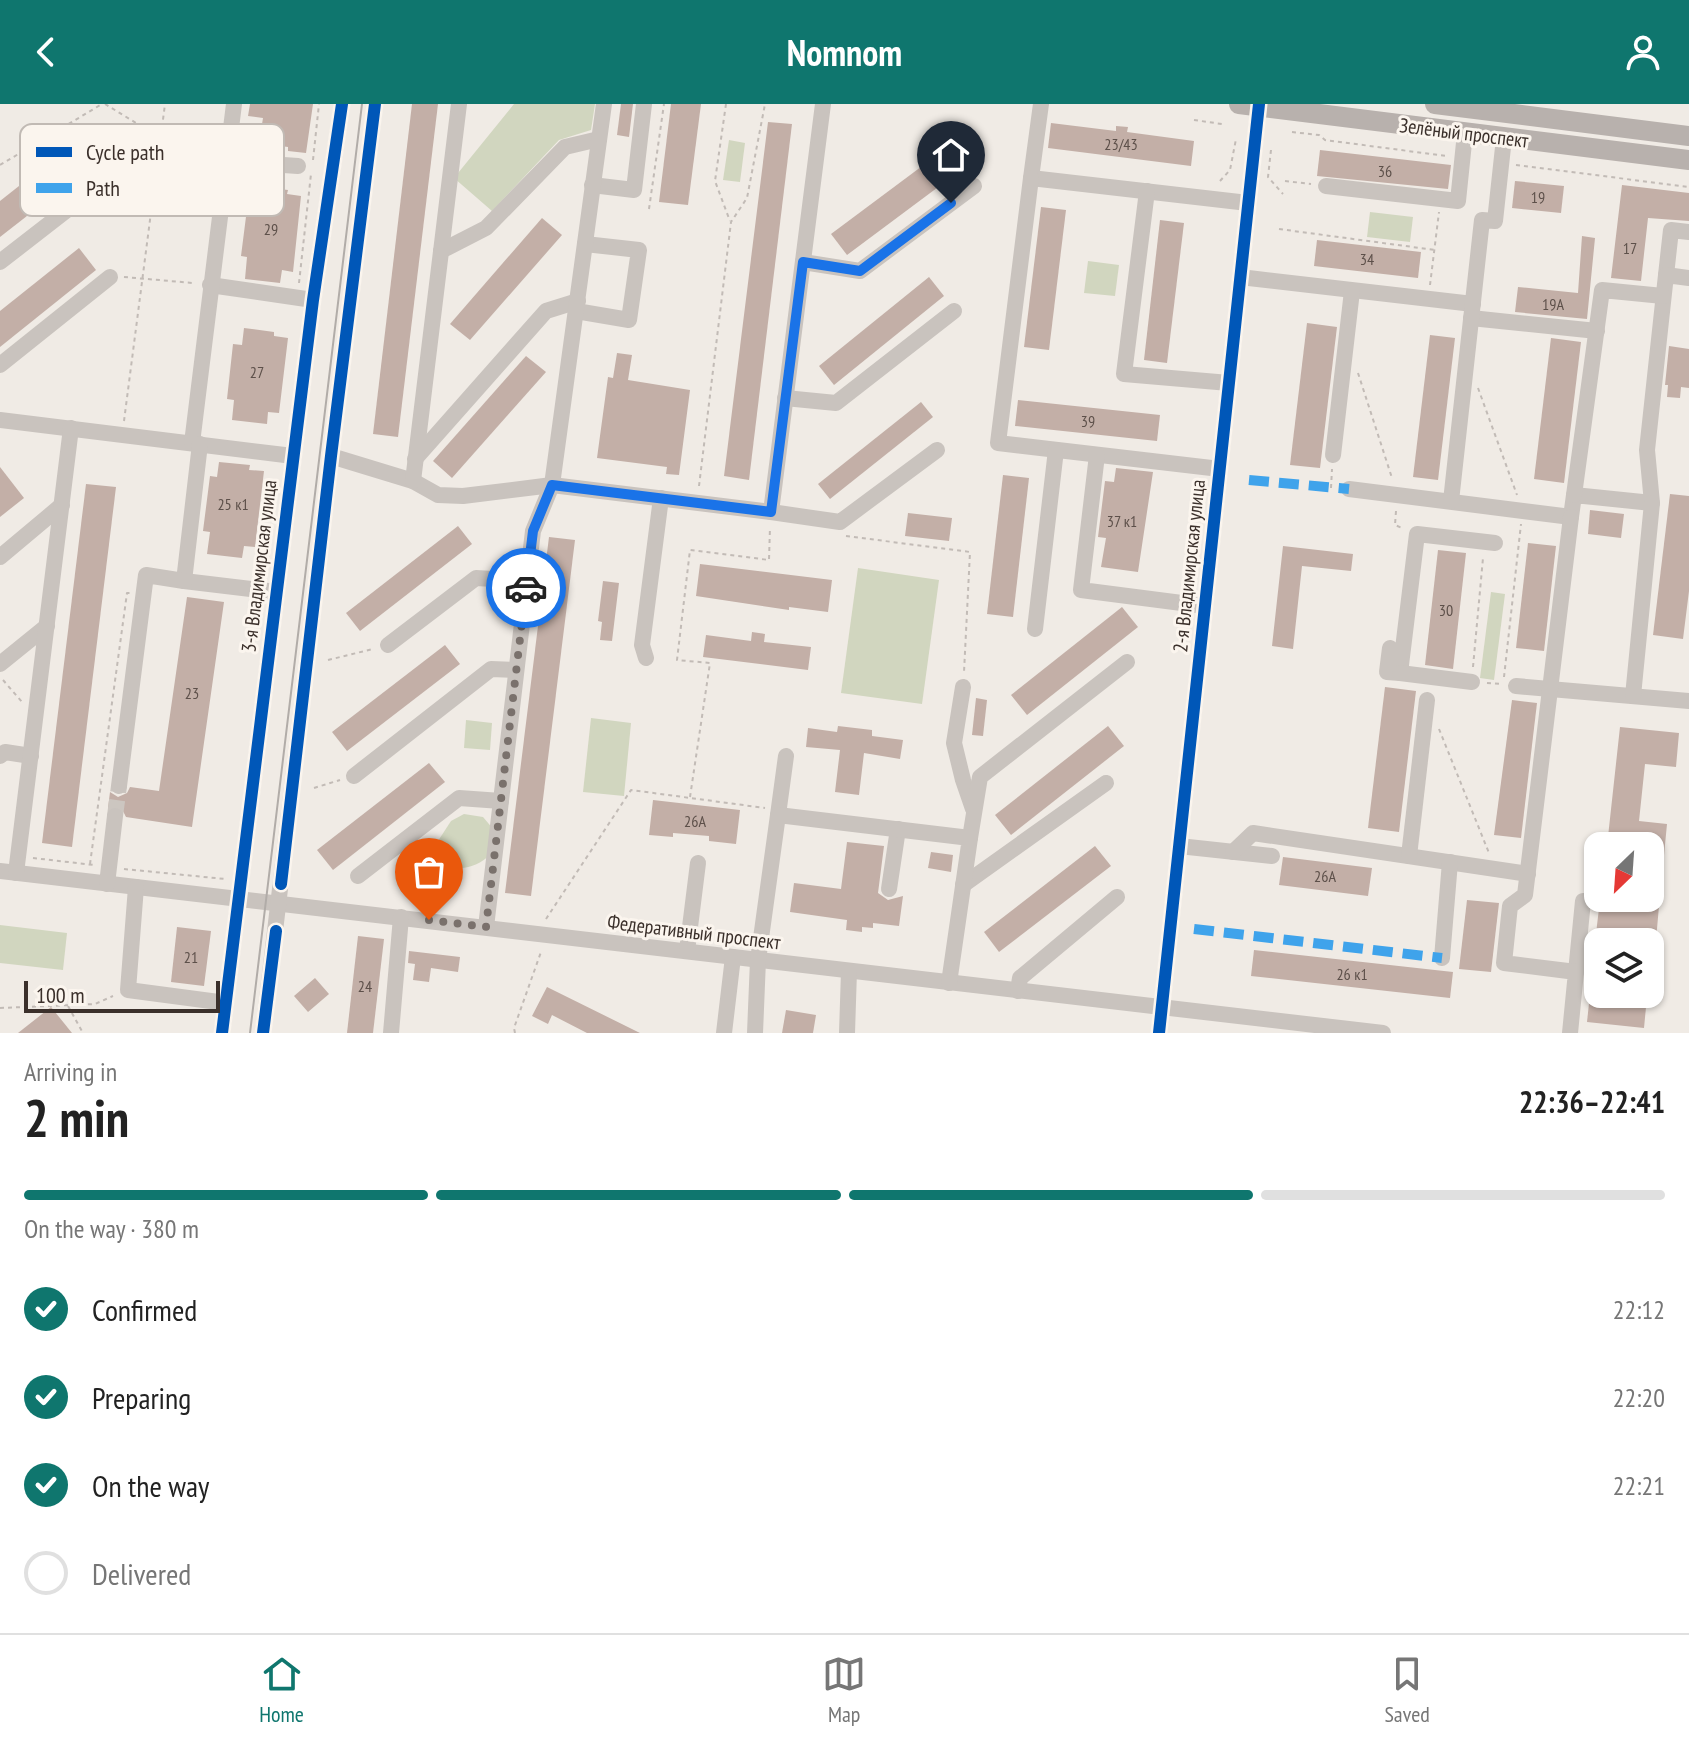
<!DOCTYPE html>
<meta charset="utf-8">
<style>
body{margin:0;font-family:"PT Sans Narrow",sans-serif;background:#f2f2f2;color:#222;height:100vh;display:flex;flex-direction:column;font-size:30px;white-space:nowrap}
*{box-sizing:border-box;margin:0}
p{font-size:26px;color:#767676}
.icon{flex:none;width:44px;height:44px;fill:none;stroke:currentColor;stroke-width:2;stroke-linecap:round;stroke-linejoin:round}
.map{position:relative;height:929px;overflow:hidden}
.side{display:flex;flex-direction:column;background:#fff;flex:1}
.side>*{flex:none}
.needle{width:52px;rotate:205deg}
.controls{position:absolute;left:1584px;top:728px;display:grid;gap:16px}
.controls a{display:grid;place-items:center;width:80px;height:80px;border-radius:16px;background:#fff;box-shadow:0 2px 6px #0004;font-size:40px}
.scale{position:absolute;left:24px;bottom:20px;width:196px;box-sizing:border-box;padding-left:8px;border:4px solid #3b302b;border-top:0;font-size:22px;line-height:28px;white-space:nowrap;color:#3b302b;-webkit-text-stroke:6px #fbf5ee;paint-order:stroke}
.pin{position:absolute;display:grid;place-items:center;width:68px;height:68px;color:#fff;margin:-82px -34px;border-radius:50% 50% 50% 0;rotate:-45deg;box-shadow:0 0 8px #0007}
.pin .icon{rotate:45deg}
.courier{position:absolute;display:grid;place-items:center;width:80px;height:80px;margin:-40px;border:6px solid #1a73e8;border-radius:50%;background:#fff;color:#222;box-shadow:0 2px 10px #0007}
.summary em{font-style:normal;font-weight:700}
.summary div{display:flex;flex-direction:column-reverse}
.summary{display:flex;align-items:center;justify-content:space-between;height:136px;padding:0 24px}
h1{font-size:52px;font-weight:700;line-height:60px}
.bar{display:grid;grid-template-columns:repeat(4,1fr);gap:12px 8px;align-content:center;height:96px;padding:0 24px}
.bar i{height:10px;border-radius:6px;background:#e0e0e0}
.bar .current{background:#0f766e}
.bar p{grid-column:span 4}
ol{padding:0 24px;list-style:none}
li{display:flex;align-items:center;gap:24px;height:88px}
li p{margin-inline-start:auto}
li .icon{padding:8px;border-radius:50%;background:#0f766e;color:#fff;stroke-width:4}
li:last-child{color:#767676}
li i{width:44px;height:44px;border:4px solid #e0e0e0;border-radius:50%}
header{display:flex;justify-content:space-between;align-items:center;height:104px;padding:0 24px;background:#0f766e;color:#fff;font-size:36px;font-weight:700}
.menu{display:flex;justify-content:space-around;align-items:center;height:112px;border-top:2px solid #e0e0e0;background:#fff;font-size:22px;color:#767676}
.menu a{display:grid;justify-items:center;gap:4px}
.menu .current{color:#0f766e}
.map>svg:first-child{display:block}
</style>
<header><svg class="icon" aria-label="back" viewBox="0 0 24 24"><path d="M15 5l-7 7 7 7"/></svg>Nomnom<svg class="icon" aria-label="person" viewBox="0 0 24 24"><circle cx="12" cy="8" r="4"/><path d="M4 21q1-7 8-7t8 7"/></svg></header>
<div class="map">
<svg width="1689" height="929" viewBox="0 0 1689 929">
<rect width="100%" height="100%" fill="#f0ebe5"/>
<g fill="#d1d6bf">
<polygon points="514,0 595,0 591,26 559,36 492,107 454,74"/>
<polygon points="729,36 745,39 740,78 723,76"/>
<polygon points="1370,108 1413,113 1410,138 1367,133"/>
<polygon points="1088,157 1119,161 1115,192 1084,189"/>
<polygon points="858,464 939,476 922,600 841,589"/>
<polygon points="1491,488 1505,490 1494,576 1480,574"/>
<polygon points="591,614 631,619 624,692 583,688"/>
<polygon points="466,616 492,619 490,646 464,644"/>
<path d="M464 710 483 713 494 726 491 750C472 769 438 772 438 737L451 717Z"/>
<polygon points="0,821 67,829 63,866 0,859"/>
</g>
<g fill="#c3afa7">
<polygon points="250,0 313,0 306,49 288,47 288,43 259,39 263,14 248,12"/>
<polygon points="412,0 438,0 398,333 373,330"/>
<polygon points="621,0 633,0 629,33 617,31"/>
<polygon points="671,0 701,0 688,101 659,98"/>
<polygon points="768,18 792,20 749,376 724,372"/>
<polygon points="1051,19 1116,27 1116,22 1128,23 1127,28 1194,37 1191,62 1048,44"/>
<polygon points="95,22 113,45 0,133 0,97"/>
<polygon points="945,45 961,66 847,151 831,130"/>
<polygon points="1320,46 1451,61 1448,85 1317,72"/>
<polygon points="1515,77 1564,82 1561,109 1512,104"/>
<polygon points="1622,81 1689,89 1689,117 1648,114 1641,177 1611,174"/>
<polygon points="257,82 288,86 287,90 301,92 293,168 282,166 280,179 245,175 247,153 241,152 248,97 255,98"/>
<polygon points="1041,103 1066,106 1049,246 1024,243"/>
<polygon points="542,114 562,131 470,236 450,220"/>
<polygon points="1160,116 1184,119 1167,259 1144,256"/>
<polygon points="1582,132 1595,134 1587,215 1515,208 1518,183 1578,189"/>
<polygon points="1317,136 1421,148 1418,174 1314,162"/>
<polygon points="79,144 96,166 0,243 0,207"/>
<polygon points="929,173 944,192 834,281 819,262"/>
<polygon points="1307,219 1337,223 1320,364 1290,361"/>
<polygon points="244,224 274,228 274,232 288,234 279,309 268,308 267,320 232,316 234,296 227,295 233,240 242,241"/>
<polygon points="1430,231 1455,234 1438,376 1413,373"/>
<polygon points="1551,234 1581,238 1564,379 1534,375"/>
<polygon points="1669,242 1689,245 1689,284 1681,283 1680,294 1667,293 1668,281 1665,281"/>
<polygon points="617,249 632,251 628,276 690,286 679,371 666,370 667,363 597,354 608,273 613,274"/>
<polygon points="526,252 546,268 452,374 433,357"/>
<polygon points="1018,296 1160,311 1157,337 1015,322"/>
<polygon points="921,298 933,313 830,395 818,380"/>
<polygon points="219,358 250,361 249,366 264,367 255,443 244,442 242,454 207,450 210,428 203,427 210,372 217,373"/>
<polygon points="0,363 24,394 0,413"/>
<polygon points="1116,364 1153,368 1138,468 1101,463 1106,434 1098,433 1105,377 1114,378"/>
<polygon points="1003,371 1029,374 1013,513 987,510"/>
<polygon points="86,380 116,383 72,743 42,739"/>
<polygon points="1670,390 1689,392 1689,487 1683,535 1653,531"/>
<polygon points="1590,406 1624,410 1621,434 1588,430"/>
<polygon points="908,409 952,414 949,437 905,432"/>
<polygon points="458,422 472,440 360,527 346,509"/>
<polygon points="549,433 575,436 531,792 505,789"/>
<polygon points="1528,439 1556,442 1544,547 1516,544"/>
<polygon points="1283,442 1353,450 1351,467 1302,462 1293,545 1272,542"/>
<polygon points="1438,446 1466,449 1453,565 1425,561"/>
<polygon points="700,460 832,476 828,508 789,503 789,506 696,492"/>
<polygon points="603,477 619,479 612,537 600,536 602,518 598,517"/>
<polygon points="187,493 224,498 192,723 126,713 121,703 116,701 108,704 110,688 118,693 127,689 130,683 159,687"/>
<polygon points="1122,503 1138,523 1027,611 1011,591"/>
<polygon points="752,528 765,530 764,538 811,543 808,566 703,553 706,531 751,537"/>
<polygon points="445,541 460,560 347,647 332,628"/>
<polygon points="1385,583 1416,587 1399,728 1368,724"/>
<polygon points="976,594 987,596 983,632 972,631"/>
<polygon points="1512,596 1537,599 1521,734 1494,731"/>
<polygon points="838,622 872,626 872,632 903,636 900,655 864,649 859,691 835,688 840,646 806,643 808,624 837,628"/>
<polygon points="1108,622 1124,642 1011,731 995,711"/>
<polygon points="1620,623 1679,629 1676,663 1645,660 1639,717 1667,720 1664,751 1650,750 1650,742 1607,742"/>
<polygon points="429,659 445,678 333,766 317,746"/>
<polygon points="653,696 740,706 736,740 709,737 709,732 673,729 673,733 649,731"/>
<polygon points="847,738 884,742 878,789 888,796 903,792 899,822 873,819 873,824 862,823 862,828 846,826 847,816 790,808 794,779 841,785"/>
<polygon points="1095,742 1111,762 999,848 984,828"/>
<polygon points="931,748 953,751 951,768 928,764"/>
<polygon points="1283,753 1372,764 1368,792 1279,781"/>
<polygon points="1467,796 1499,799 1491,868 1459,865"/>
<polygon points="1600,796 1659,802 1656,836 1625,833 1624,838 1595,838"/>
<polygon points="177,823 211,827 204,882 171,878"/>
<polygon points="358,832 384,835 373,929 347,929"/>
<polygon points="1254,846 1453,868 1450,894 1251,872"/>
<polygon points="409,847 460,853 458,868 431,864 429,878 413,876 415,860 408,859"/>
<polygon points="315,874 329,890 308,908 294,892"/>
<polygon points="547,883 640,929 587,929 552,911 548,920 532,912"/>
<polygon points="1590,890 1647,893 1644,924 1587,918"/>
<polygon points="51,903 72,929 18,929"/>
<polygon points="786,906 816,911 813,929 782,929"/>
</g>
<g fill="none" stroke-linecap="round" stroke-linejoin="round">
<polyline stroke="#ccc6c0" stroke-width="16" stroke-dasharray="16 8" stroke-linecap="butt" points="115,712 119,682"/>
<g stroke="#c2bbb6" stroke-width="2" stroke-dasharray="4 4" stroke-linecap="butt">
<polyline points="105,0 159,33"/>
<polyline points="726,0 715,77 730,117"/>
<polyline points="1194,16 1222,20"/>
<polyline points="1292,28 1319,31 1325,36 1446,52"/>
<polyline points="1271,46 1268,73 1283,90"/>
<polyline points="313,56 319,0"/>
<polyline points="0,61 102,0"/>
<polyline points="1516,61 1689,83"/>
<polyline points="125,64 159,46 213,55"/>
<polyline points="1220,77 1230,66 1236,35"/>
<polyline points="1285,77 1311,80"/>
<polyline points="649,105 664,0"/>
<polyline points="1279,125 1435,146"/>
<polyline points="124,173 193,179"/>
<polyline points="299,179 311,70"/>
<polyline points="1430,181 1439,108"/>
<polyline points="1358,269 1392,374"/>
<polyline points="1478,284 1517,391"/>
<polyline points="124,317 165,0"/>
<polyline points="699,382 731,118 747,94 765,0"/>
<polyline points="1331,384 1332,365"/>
<polyline points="1396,407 1395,421 1402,424"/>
<polyline points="846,432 970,448 964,568"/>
<polyline points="328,556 373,545"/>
<polyline points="1473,563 1483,454"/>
<polyline points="1504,573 1521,420"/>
<polyline points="3,576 22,598"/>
<polyline points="1487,579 1501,580"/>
<polyline points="1439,625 1489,749"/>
<polyline points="314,684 340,676"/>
<polyline points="690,693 710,559 677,556 690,446 769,456 770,423"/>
<polyline points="33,754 94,761"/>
<polyline points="90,760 127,489 130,489"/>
<polyline points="124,765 225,775"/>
<polyline points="546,815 631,686 765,704"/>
<polyline points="68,902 83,929"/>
<polyline points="0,904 95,900 113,892"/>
<polyline points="515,929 514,924 541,848"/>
</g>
<g stroke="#c9c3be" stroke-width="16">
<polyline points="1041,0 1031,74 1248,99"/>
<polyline points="226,57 298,62"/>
<polyline points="1031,74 998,339 1220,365"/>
<polyline points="592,81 634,86 644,0"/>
<polyline points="1326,82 1458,97 1465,29"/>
<polyline points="1147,87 1124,270 1229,279"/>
<polyline points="441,147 486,124 565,43 599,35"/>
<polyline points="0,158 112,71"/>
<polyline points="803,158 860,167 974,82"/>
<polyline points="1666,171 1671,126 1689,128"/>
<polyline points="1240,173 1473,200"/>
<polyline points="210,181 313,196"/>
<polyline points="576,207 629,216 639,146 585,140"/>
<polyline points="1471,214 1597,227"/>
<polyline points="0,261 110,173"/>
<polyline points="785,294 836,299 954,207"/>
<polyline points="0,316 293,352"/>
<polyline points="192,339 234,0"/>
<polyline points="200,340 184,477 276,488"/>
<polyline points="1097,351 1081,486 1205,502"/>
<polyline points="1333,351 1352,187"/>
<polyline points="331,352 413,377 438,391 463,392 552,381 771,408 823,0"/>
<polyline points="415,355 546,207 578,197"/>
<polyline points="413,377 459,0"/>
<polyline points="1349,385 1571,413 1574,391 1652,399 1647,346 1666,171 1689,174"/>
<polyline points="1574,391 1602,186 1663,192"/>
<polyline points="1451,397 1482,116 1495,117 1504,34"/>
<polyline points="771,408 840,418 937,346"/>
<polyline points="0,453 62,401"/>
<polyline points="1035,525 1056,346"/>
<polyline points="388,541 476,474 527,477"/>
<polyline points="1390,544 1387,568 1400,569 1417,430 1495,439"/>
<polyline points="646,554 642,541 661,394"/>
<polyline points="0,560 47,522"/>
<polyline points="1400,569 1472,578"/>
<polyline points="1516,582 1689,597"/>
<polyline points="963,583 954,639 963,676 973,705"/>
<polyline points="1633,592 1652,399"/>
<polyline points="0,652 5,648 31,652"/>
<polyline points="354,672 491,565 516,566"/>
<polyline points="119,682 146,471 184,477"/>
<polyline points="778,711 786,652"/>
<polyline points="970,734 980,673 1127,558"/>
<polyline points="1179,742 1272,752"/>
<polyline points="1233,748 1253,729 1528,770"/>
<polyline points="1409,752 1427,596"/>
<polyline points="0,767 1383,929"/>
<polyline points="16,769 71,324"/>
<polyline points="358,772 459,694 501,697"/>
<polyline points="107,780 115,712"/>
<polyline points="963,781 1106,679"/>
<polyline points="136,783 128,886 226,899"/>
<polyline points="889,785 898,725"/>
<polyline points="486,823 533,427 552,381 604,0"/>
<polyline points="687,847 698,759"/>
<polyline points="1442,854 1450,758"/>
<polyline points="1576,868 1583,797"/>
<polyline points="1018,887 1020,874 1117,793"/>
<polyline points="222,929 313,196 342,0"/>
<polyline points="263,929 331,352 375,0"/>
<polyline points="391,929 401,813"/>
<polyline points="724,929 733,853"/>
<polyline points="755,929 758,856 778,711 970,734 949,879"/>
<polyline points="847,929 849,867"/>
<polyline points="1159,929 1259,0"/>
<polyline points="1570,929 1576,868 1504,859 1510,802 1525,791 1571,413"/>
</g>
<g stroke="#b8b1ad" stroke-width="20">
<polyline points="1239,0 1689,56"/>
<polyline points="1435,0 1689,32"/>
</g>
<polyline stroke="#b1aca8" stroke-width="2" points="250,929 362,0"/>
<g stroke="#3fa3eb" stroke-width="10" stroke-dasharray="20 10" stroke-linecap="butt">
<polyline points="1249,376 1349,385"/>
<polyline points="1194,825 1442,854"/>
</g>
<defs>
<g id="cycleway">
<polyline points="281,780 331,352 375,0"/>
<polyline points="222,929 313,196 342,0"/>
<polyline points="263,929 276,827"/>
<polyline points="1159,929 1259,0"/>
</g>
</defs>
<use href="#cycleway" stroke="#fbf5ee" stroke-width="17"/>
<use href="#cycleway" stroke="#0057b8" stroke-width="12"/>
</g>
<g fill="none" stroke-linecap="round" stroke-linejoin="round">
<polyline stroke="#7a716c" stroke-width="8" stroke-dasharray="0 14.4" points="429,816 486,823 526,484"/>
<polyline stroke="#1a73e8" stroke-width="10" points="526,484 533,427 552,381 771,408 803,158 860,167 951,99"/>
</g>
<g text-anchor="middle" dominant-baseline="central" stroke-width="6" stroke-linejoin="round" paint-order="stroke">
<g font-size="16" fill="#5d504a">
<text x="1121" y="40">23/43</text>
<text x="1385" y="67">36</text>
<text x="1538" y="93">19</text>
<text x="271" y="125">29</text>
<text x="1630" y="144">17</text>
<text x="1367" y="155">34</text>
<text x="1553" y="200">19А</text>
<text x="257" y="268">27</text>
<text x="1088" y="317">39</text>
<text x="233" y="400">25 к1</text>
<text x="1122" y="417">37 к1</text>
<text x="1446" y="506">30</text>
<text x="192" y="589">23</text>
<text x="695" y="717">26А</text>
<text x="1325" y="772">26А</text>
<text x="191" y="853">21</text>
<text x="1352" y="870">26 к1</text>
<text x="365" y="882">24</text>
</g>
<g font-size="20" fill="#3b302b" stroke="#fbf5ee">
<text transform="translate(1464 29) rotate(7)">Зелёный проспект</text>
<text transform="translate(259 462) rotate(-83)">3-я Владимирская улица</text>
<text transform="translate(1189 462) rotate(-84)">2-я Владимирская улица</text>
<text transform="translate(694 828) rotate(7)">Федеративный проспект</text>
</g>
</g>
<rect x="20" y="20" width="264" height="92" rx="12" fill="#fbf5ee" stroke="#c1bab4" stroke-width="2"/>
<rect x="36" y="43" width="36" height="10" fill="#0057b8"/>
<rect x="36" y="79" width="36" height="10" fill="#3fa3eb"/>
<g font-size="22" fill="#3b302b">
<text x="86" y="56">Cycle path</text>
<text x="86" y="92">Path</text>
</g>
</svg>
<div class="controls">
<a><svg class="needle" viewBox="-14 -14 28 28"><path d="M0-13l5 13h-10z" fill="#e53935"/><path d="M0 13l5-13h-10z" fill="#767676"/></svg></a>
<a><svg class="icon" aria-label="layers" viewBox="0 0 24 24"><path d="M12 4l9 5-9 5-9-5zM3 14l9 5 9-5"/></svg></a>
</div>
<div class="scale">100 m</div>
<div class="pin" style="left:429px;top:816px;background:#ea580c"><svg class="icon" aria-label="bag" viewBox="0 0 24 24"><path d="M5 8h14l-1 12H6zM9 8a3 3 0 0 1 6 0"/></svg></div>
<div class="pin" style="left:951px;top:99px;background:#1f2937"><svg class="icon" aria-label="home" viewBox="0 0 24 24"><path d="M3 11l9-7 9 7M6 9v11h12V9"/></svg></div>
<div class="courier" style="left:526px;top:484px"><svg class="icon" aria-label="car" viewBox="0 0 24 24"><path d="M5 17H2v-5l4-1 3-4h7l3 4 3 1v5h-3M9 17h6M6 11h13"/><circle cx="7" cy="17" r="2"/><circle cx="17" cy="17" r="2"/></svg></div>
</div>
<section class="side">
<div class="summary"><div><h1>2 min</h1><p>Arriving in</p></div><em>22:36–22:41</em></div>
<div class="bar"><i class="current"></i><i class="current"></i><i class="current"></i><i></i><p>On the way · 380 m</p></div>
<ol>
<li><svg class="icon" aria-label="check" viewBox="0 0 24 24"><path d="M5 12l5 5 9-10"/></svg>Confirmed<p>22:12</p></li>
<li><svg class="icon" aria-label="check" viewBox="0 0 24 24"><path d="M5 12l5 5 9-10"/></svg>Preparing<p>22:20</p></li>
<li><svg class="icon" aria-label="check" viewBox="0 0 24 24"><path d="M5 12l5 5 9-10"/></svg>On the way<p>22:21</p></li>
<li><i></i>Delivered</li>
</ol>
</section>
<nav class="menu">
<a class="current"><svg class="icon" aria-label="home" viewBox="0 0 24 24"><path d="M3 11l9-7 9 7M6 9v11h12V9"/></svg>Home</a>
<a><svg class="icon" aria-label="map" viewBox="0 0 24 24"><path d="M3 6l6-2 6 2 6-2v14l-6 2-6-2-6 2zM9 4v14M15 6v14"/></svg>Map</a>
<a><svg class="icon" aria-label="saved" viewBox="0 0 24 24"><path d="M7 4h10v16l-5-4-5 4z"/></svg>Saved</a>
</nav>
